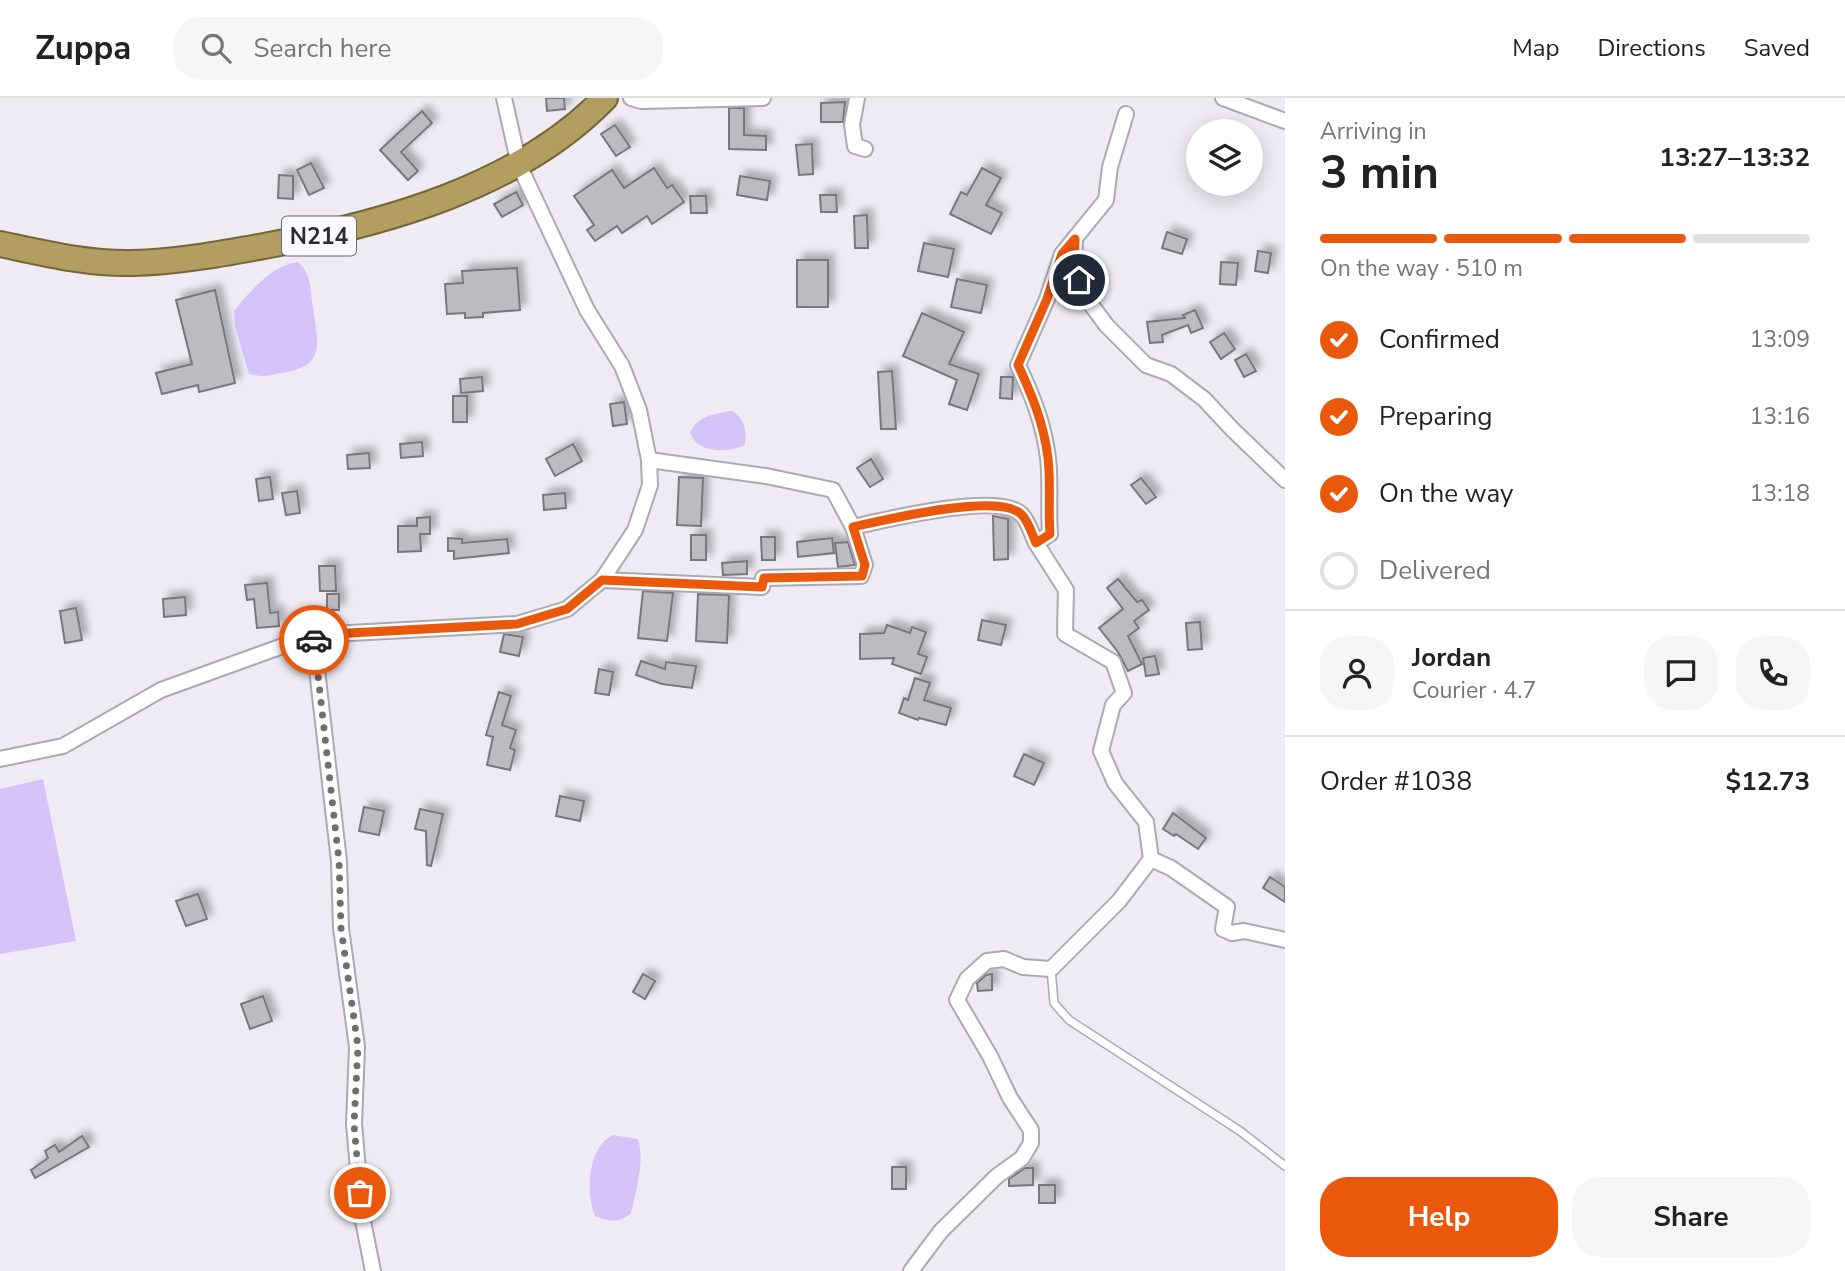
<!DOCTYPE html>
<meta charset="utf-8">
<style>
body{margin:0;font-family:"Nunito Sans",sans-serif;background:#f6f6f6;color:#222;height:100vh;display:flex;flex-direction:column;font-size:26px;white-space:nowrap}
*{box-sizing:border-box;margin:0}
p{font-size:23px;color:#767676}
.icon{flex:none;width:38px;height:38px;fill:none;stroke:currentColor;stroke-width:2;stroke-linecap:round;stroke-linejoin:round}
.map{position:relative;flex:1;overflow:hidden}
.drawer{display:flex;flex-direction:column;background:#fff;width:560px}
.drawer>*{flex:none}
.tools{position:absolute;left:1186px;top:21px;display:grid;gap:14px}
.tools a{display:grid;place-items:center;width:77px;height:77px;border-radius:50%;background:#fff;box-shadow:0 4px 18px #0003;font-size:35px}
.pin{position:absolute;display:grid;place-items:center;width:60px;height:60px;color:#fff;margin:-30px;border:4px solid #fff;border-radius:50%;box-shadow:0 2px 7px #0007}
.courier{position:absolute;display:grid;place-items:center;width:70px;height:70px;margin:-35px;border:5px solid #ea580c;border-radius:50%;background:#fff;color:#222;box-shadow:0 2px 9px #0007}
.overview em{font-style:normal;font-weight:700}
.overview div{display:flex;flex-direction:column-reverse}
.overview{display:flex;align-items:center;justify-content:space-between;height:119px;padding:0 35px}
h1{font-size:46px;font-weight:700;line-height:52px}
.bar{display:grid;grid-template-columns:repeat(4,1fr);gap:10px 7px;align-content:center;height:84px;padding:0 35px}
.bar i{height:9px;border-radius:5px;background:#e0e0e0}
.bar .on{background:#ea580c}
.bar p{grid-column:span 4}
.line{display:flex;align-items:center;gap:18px;padding:0 35px;border-top:2px solid #e0e0e0}
.line div{flex:1}
.round{display:grid;place-items:center;flex:none;width:74px;height:74px;border-radius:28px;background:#f6f6f6}
ol{padding:0 35px;list-style:none}
li{display:flex;align-items:center;gap:21px;height:77px}
li p{margin-inline-start:auto}
li .icon{padding:7px;border-radius:50%;background:#ea580c;color:#fff;stroke-width:4}
li:last-child{color:#767676}
li i{width:38px;height:38px;border:4px solid #e0e0e0;border-radius:50%}
.action{display:flex;gap:14px;margin-top:auto;padding:14px 35px}
.action a{flex:1;height:80px;border-radius:28px;background:#ea580c;color:#fff;font-size:28px;font-weight:700;line-height:80px;text-align:center}
.action a+a{background:#f6f6f6;color:#222}
header{display:flex;align-items:center;gap:42px;box-sizing:border-box;height:98px;padding:0 35px;background:#fff;border-bottom:2px solid #e0e0e0}
header strong{font-size:33px}
nav{display:flex;gap:38px;margin-inline-start:auto;font-size:24px}
.search{width:490px;height:63px;background:#f6f6f6;display:flex;align-items:center;gap:18px;box-sizing:border-box;padding:0 24px;border-radius:28px;color:#767676;font-size:26px}
main{display:flex;flex:1;min-height:0}
.map>svg:first-child{display:block}
</style>
<header>
<strong>Zuppa</strong>
<div class="search"><svg class="icon" aria-label="search" viewBox="0 0 24 24"><circle cx="10" cy="10" r="6"/><path d="M15 15l6 6"/></svg>Search here</div>
<nav><a>Map</a><a>Directions</a><a>Saved</a></nav>
</header>
<main>
<div class="map">
<svg width="1285" height="1173" viewBox="0 0 1285 1173">
<defs>
<filter id="shadow"><feDropShadow dx="6" dy="-6" stdDeviation="3.5" flood-color="#0004"/></filter>
</defs>
<rect width="100%" height="100%" fill="#eeebf4"/>
<g fill="#d4c2f9">
<path d="M298 164C312 176 310 193 313 210 317 241 327 267 287 274 269 277 268 280 249 276L235 228 234 213C250 193 272 167 298 164Z"/>
<path d="M732 313C745 321 747 333 745 347 727 355 698 356 690 335 698 317 715 316 732 313Z"/>
<polygon points="43,681 76,843 0,856 0,691"/>
<path d="M613 1037 638 1041C645 1064 636 1092 631 1115 619 1126 609 1123 595 1118 586 1095 587 1049 613 1037Z"/>
</g>
<g fill="#bdbac2" stroke="#79777e" stroke-width="2" filter="url(#shadow)">
<polygon points="546,0 564,0 565,11 547,13"/>
<polygon points="845,4 843,24 821,24 821,5"/>
<polygon points="729,10 744,10 744,37 766,38 766,52 729,51"/>
<polygon points="422,13 432,25 401,54 418,73 408,82 380,52"/>
<polygon points="615,27 630,49 616,58 601,36"/>
<polygon points="812,46 813,76 799,77 796,47"/>
<polygon points="311,65 324,90 309,97 297,72"/>
<polygon points="654,70 667,90 672,87 684,104 652,126 647,118 622,135 617,128 595,143 587,132 594,127 574,98 612,72 624,90"/>
<polygon points="982,70 1001,80 986,107 1002,115 991,136 950,116 961,94 967,97"/>
<polygon points="279,77 293,78 293,101 278,100"/>
<polygon points="740,78 770,83 767,102 737,97"/>
<polygon points="516,94 523,107 502,119 494,106"/>
<polygon points="820,97 836,97 837,114 821,114"/>
<polygon points="690,98 706,98 707,115 691,115"/>
<polygon points="867,117 868,150 855,150 854,118"/>
<polygon points="1167,134 1187,141 1182,156 1162,150"/>
<polygon points="924,145 954,151 948,179 918,173"/>
<polygon points="1258,153 1271,155 1268,175 1255,173"/>
<rect x="797" y="162" width="31" height="47"/>
<polygon points="1221,164 1238,165 1236,187 1220,186"/>
<polygon points="517,170 520,212 483,215 483,219 465,220 465,215 447,216 445,186 463,185 462,173"/>
<polygon points="957,181 987,187 981,215 951,209"/>
<polygon points="215,192 235,285 199,294 198,287 162,296 156,275 192,266 176,202"/>
<polygon points="1195,212 1203,230 1191,235 1188,227 1162,237 1163,244 1150,245 1147,224 1185,220 1183,217"/>
<polygon points="922,215 964,234 949,266 979,276 967,312 949,306 957,282 903,258"/>
<polygon points="1224,235 1235,251 1221,261 1210,244"/>
<polygon points="1246,256 1256,273 1244,279 1235,262"/>
<polygon points="892,273 896,331 881,331 878,274"/>
<polygon points="482,279 483,293 461,295 460,281"/>
<polygon points="1001,279 1013,279 1012,301 1000,300"/>
<rect x="453" y="298" width="14" height="26"/>
<polygon points="624,304 627,326 613,328 610,306"/>
<polygon points="422,344 423,358 401,360 400,346"/>
<polygon points="573,346 582,363 555,378 546,361"/>
<polygon points="369,355 370,370 348,371 347,357"/>
<polygon points="871,361 883,381 870,389 857,370"/>
<polygon points="270,379 273,401 259,403 256,381"/>
<polygon points="679,379 703,380 701,428 677,427"/>
<polygon points="1141,380 1156,399 1146,406 1131,387"/>
<polygon points="297,393 300,415 286,417 282,395"/>
<polygon points="565,395 566,410 544,412 543,397"/>
<polygon points="993,418 1008,421 1008,461 994,462"/>
<polygon points="430,419 430,436 420,436 421,453 398,454 398,428 417,428 417,420"/>
<rect x="691" y="437" width="15" height="25"/>
<polygon points="761,439 775,439 775,462 762,462"/>
<polygon points="448,440 462,441 462,445 507,441 509,455 454,461 454,453 448,453"/>
<polygon points="832,440 834,455 798,459 797,444"/>
<polygon points="848,444 855,467 838,469 835,445"/>
<polygon points="747,463 747,476 723,477 722,465"/>
<polygon points="319,468 335,468 336,493 320,493"/>
<polygon points="1118,481 1137,504 1142,502 1149,512 1134,523 1139,530 1128,538 1142,566 1128,573 1118,554 1099,530 1123,511 1107,490"/>
<polygon points="267,485 270,515 278,514 279,528 257,530 254,501 247,502 245,487"/>
<polygon points="643,493 673,495 667,543 638,540"/>
<rect x="327" y="496" width="12" height="16"/>
<polygon points="698,496 729,497 727,545 696,543"/>
<polygon points="185,499 186,517 164,519 163,501"/>
<polygon points="76,510 82,542 65,545 60,513"/>
<polygon points="982,522 1006,527 1001,547 978,542"/>
<polygon points="1200,524 1202,551 1188,552 1186,525"/>
<polygon points="887,527 910,535 912,529 926,534 918,556 927,559 921,576 892,566 894,560 860,561 860,536 884,535"/>
<polygon points="504,536 523,539 519,558 500,554"/>
<polygon points="1155,558 1159,576 1146,578 1143,560"/>
<polygon points="641,563 665,571 666,564 696,568 692,590 662,586 636,577"/>
<polygon points="599,571 613,574 609,597 595,595"/>
<polygon points="915,580 930,585 924,602 951,610 946,627 919,620 918,622 899,615 904,600 908,602"/>
<polygon points="499,594 511,598 502,627 516,632 510,650 515,652 510,672 487,667 493,639 486,637"/>
<polygon points="1024,656 1044,665 1034,687 1014,678"/>
<polygon points="560,698 584,703 580,723 556,718"/>
<polygon points="364,709 384,713 379,737 359,733"/>
<polygon points="420,711 443,716 431,768 427,767 426,733 415,731"/>
<polygon points="1173,715 1206,740 1198,751 1176,736 1174,738 1163,731"/>
<polygon points="1270,779 1285,789 1285,804 1263,790"/>
<polygon points="198,796 207,821 186,828 176,803"/>
<polygon points="643,876 655,883 645,901 633,894"/>
<polygon points="992,876 992,892 978,893 977,885 986,877"/>
<polygon points="263,898 272,923 250,931 241,906"/>
<polygon points="82,1038 89,1049 35,1080 31,1072 48,1060 45,1053 55,1047 59,1054"/>
<rect x="892" y="1069" width="14" height="22"/>
<polygon points="1025,1070 1033,1070 1033,1087 1009,1088 1009,1081"/>
<rect x="1039" y="1087" width="16" height="18"/>
</g>
<g fill="none" stroke-linecap="round" stroke-linejoin="round">
<defs>
<polyline id="service" points="1051,871 1054,905 1069,922 1240,1033 1285,1068"/>
<g id="minor">
<polyline points="631,0 641,3 763,0"/>
<polyline points="857,0 852,27 855,48 865,51"/>
<polyline points="1223,0 1285,23"/>
<path d="M1126 16 1110 69 1106 102 1062 156 1047 201 1018 267C1032 297 1044 326 1048 360 1051 385 1048 410 1050 436L1036 445 1066 492 1065 536 1113 564 1124 595 1113 607 1101 653 1115 685 1146 724 1151 761 1171 770 1227 809 1223 831 1232 835 1244 833 1285 842"/>
<polyline points="1075,140 1074,168 1083,196 1107,228 1146,267 1171,276 1204,301 1232,331 1285,382"/>
<path d="M853 429C884 422 998 394 1021 416 1028 422 1032 437 1036 445"/>
<polyline points="602,482 762,489 763,480 861,478 865,467 853,429 833,392 766,378 649,362"/>
<polyline points="313,537 339,763 341,830 357,949 354,1026 362,1118 373,1173"/>
<polyline points="0,661 63,648 161,592 313,537 517,526 567,511 602,482 635,432 650,387 649,362 639,312 622,268 587,212 519,67 504,0"/>
<polyline points="911,1173 941,1133 997,1078 1022,1060 1031,1045 1031,1032 1010,1000 990,958 957,902 967,881 987,863 1004,861 1023,869 1051,871 1119,803 1151,761"/>
</g>
<path id="trunk" d="M0 146C43 155 87 166 132 165 176 164 220 156 264 148 383 126 519 89 605 0"/>
</defs>
<use href="#service" stroke="#aca9b2" stroke-width="10"/>
<use href="#minor" stroke="#aca9b2" stroke-width="18"/>
<use href="#trunk" stroke="#776635" stroke-width="28"/>
<use href="#service" stroke="#fff" stroke-width="7"/>
<use href="#minor" stroke="#fff" stroke-width="14"/>
<use href="#trunk" stroke="#b29e60" stroke-width="24"/>
</g>
<g fill="none" stroke-linecap="round" stroke-linejoin="round">
<polyline stroke="#706e73" stroke-width="7" stroke-dasharray="0 12.6" points="314,542 339,763 341,830 358,949 354,1026 360,1095"/>
<path stroke="#ea580c" stroke-width="9" d="M314 542 313 537 517 526 567 511 602 482 762 489 764 480 862 478 865 467 853 429C884 422 998 394 1021 416 1028 422 1032 436 1036 445L1050 436C1048 410 1051 385 1048 360 1044 326 1032 297 1018 267L1047 201 1062 156 1075 141 1074 168 1079 182"/>
</g>
<g text-anchor="middle" dominant-baseline="central" stroke-width="6" stroke-linejoin="round" paint-order="stroke">
<rect fill="#faf9fe" stroke="#6a696c" stroke-width="2" x="282" y="118.5" width="74" height="39" rx="5"/>
<g font-size="23" font-weight="bold" fill="#2c2b2e">
<text x="319" y="138">N214</text>
</g>
</g>
</svg>
<div class="tools">
<a><svg class="icon" aria-label="layers" viewBox="0 0 24 24"><path d="M12 4l9 5-9 5-9-5zM3 14l9 5 9-5"/></svg></a>
</div>
<div class="pin" style="left:360px;top:1095px;background:#ea580c"><svg class="icon" aria-label="bag" viewBox="0 0 24 24"><path d="M5 8h14l-1 12H6zM9 8a3 3 0 0 1 6 0"/></svg></div>
<div class="pin" style="left:1079px;top:182px;background:#1f2937"><svg class="icon" aria-label="home" viewBox="0 0 24 24"><path d="M3 11l9-7 9 7M6 9v11h12V9"/></svg></div>
<div class="courier" style="left:314px;top:542px"><svg class="icon" aria-label="car" viewBox="0 0 24 24"><path d="M5 17H2v-5l4-1 3-4h7l3 4 3 1v5h-3M9 17h6M6 11h13"/><circle cx="7" cy="17" r="2"/><circle cx="17" cy="17" r="2"/></svg></div>
</div>
<section class="drawer">
<div class="overview"><div><h1>3 min</h1><p>Arriving in</p></div><em>13:27–13:32</em></div>
<div class="bar"><i class="on"></i><i class="on"></i><i class="on"></i><i></i><p>On the way · 510 m</p></div>
<ol>
<li><svg class="icon" aria-label="check" viewBox="0 0 24 24"><path d="M5 12l5 5 9-10"/></svg>Confirmed<p>13:09</p></li>
<li><svg class="icon" aria-label="check" viewBox="0 0 24 24"><path d="M5 12l5 5 9-10"/></svg>Preparing<p>13:16</p></li>
<li><svg class="icon" aria-label="check" viewBox="0 0 24 24"><path d="M5 12l5 5 9-10"/></svg>On the way<p>13:18</p></li>
<li><i></i>Delivered</li>
</ol>
<div class="line" style="height:126px"><a class="round"><svg class="icon" aria-label="person" viewBox="0 0 24 24"><circle cx="12" cy="8" r="4"/><path d="M4 21q1-7 8-7t8 7"/></svg></a><div><b>Jordan</b><p>Courier · 4.7</p></div><a class="round"><svg class="icon" aria-label="chat" viewBox="0 0 24 24"><path d="M4 5h16v11H9l-5 4z"/></svg></a><a class="round"><svg class="icon" aria-label="phone" viewBox="0 0 24 24"><path d="M5 4h4l2 5-3 2q2 4 5 5l2-3 5 2v4C11 20 4 13 5 4z"/></svg></a></div>
<div class="line" style="height:91px"><div>Order #1038</div><b>$12.73</b></div>
<div class="action"><a>Help</a><a>Share</a></div>
</section>
</main>
